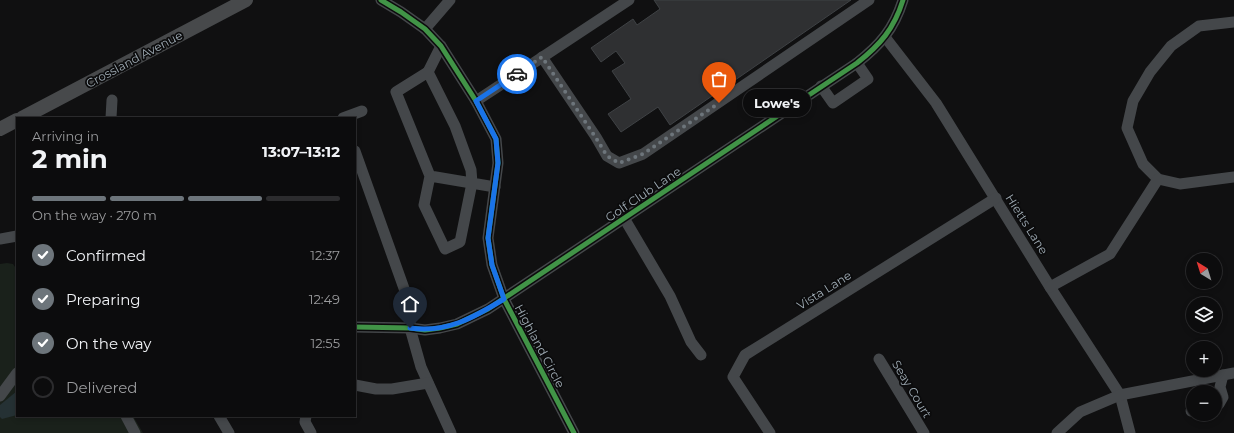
<!DOCTYPE html>
<meta charset="utf-8">
<style>
body{margin:0;font-family:Montserrat,sans-serif;background:#1a1a1b;color:#f1f3f6;height:100vh;display:flex;flex-direction:column;font-size:15px;white-space:nowrap}
*{box-sizing:border-box;margin:0}
p{font-size:13px;color:#9a9b9d}
.icon{flex:none;width:22px;height:22px;fill:none;stroke:currentColor;stroke-width:2;stroke-linecap:round;stroke-linejoin:round}
.map{position:relative;flex:1;overflow:hidden}
.sheet{position:absolute;left:16px;top:117px;width:340px;height:300px;display:flex;flex-direction:column;background:#0c0c0d;border-radius:0px;box-shadow:0 2px 6px #0003,0 0 0 1px #2c2c2e}
.sheet>*{flex:none}
.needle{width:26px;rotate:322deg}
.tools{position:absolute;left:1186px;top:253px;display:grid;gap:8px}
.tools a{display:grid;place-items:center;width:36px;height:36px;border-radius:50%;background:#0c0c0d;box-shadow:0 2px 6px #0003,0 0 0 1px #2c2c2e;font-size:20px}
.pin{position:absolute;display:grid;place-items:center;width:34px;height:34px;color:#fff;margin:-41px -17px;border-radius:50% 50% 50% 0;rotate:-45deg;box-shadow:0 0 4px #0007}
.pin .icon{rotate:45deg}
.courier{position:absolute;display:grid;place-items:center;width:40px;height:40px;margin:-20px;border:3px solid #1a73e8;border-radius:50%;background:#fff;color:#222;box-shadow:0 1px 5px #0007}
.bubble{position:absolute;height:28px;border-radius:14px;background:#0c0c0d;box-shadow:0 2px 6px #0003,0 0 0 1px #2c2c2e;font-size:13px;font-weight:700;line-height:28px;text-align:center}
.head em{font-style:normal;font-weight:700}
.head div{display:flex;flex-direction:column-reverse}
.head{display:flex;align-items:center;justify-content:space-between;height:68px;padding:0 16px}
h1{font-size:26px;font-weight:700;line-height:30px}
.bar{display:grid;grid-template-columns:repeat(4,1fr);gap:6px 4px;align-content:center;height:48px;padding:0 16px}
.bar i{height:5px;border-radius:3px;background:#2c2c2e}
.bar .selected{background:#6d757b}
.bar p{grid-column:span 4}
ol{padding:0 16px;list-style:none}
li{display:flex;align-items:center;gap:12px;height:44px}
li p{margin-inline-start:auto}
li .icon{padding:4px;border-radius:50%;background:#6d757b;color:#fff;stroke-width:4}
li:last-child{color:#9a9b9d}
li i{width:22px;height:22px;border:2px solid #2c2c2e;border-radius:50%}
.map>svg:first-child{display:block}
</style>
<div class="map">
<svg width="1234" height="433" viewBox="0 0 1234 433">
<rect width="100%" height="100%" fill="#101011"/>
<polygon fill="#1a211b" points="7,263 13,264 15,267 17,267 17,416 133,416 143,433 0,433 0,264"/>
<polygon fill="#253134" points="17,391 17,415 2,419 0,417 0,405"/>
<polygon fill="#2f3032" stroke="#3f4245" points="654,0 851,0 670,125 658,107 621,132 608,114 631,99 612,71 625,63 616,51 601,62 591,48 633,19 637,25 660,9"/>
<g fill="none" stroke-linecap="round" stroke-linejoin="round">
<g stroke="#44474a" stroke-width="11">
<polyline points="381,0 401,12 425,29 441,46 476,101 496,139 498,163 488,238 492,265 504,299 574,433"/>
<polyline points="1234,22 1199,26 1171,46 1150,72 1133,101 1127,128 1143,164 1158,179 1180,184 1234,177"/>
<polyline points="425,29 450,0"/>
<polyline points="885,37 936,103 1050,287 1120,395 1130,433"/>
<polyline points="542,57 596,137 607,156 619,163 643,154 869,0"/>
<polyline points="428,72 441,46"/>
<polyline points="821,86 833,103 868,79 857,63"/>
<polyline points="476,101 629,0"/>
<polyline points="111,118 112,100"/>
<polyline points="343,118 362,111"/>
<polyline points="355,151 406,294 410,310 410,328 421,367 451,433"/>
<polyline points="430,176 396,92 428,72 455,126 471,170 472,183 460,242 445,249 424,205 430,176 495,187"/>
<polyline points="624,218 670,296 691,342 701,355"/>
<polyline points="0,239 17,236"/>
<polyline points="1050,287 1110,254 1158,179"/>
<path d="M355 327 410 328 425 330 440 328 457 324 488 309 857 63C880 45 894 29 903 0"/>
<polyline points="879,359 924,433"/>
<polyline points="355,385 376,389 392,389 428,383"/>
<polyline points="0,396 17,373"/>
<polyline points="1215,405 1219,404 1223,397 1220,387 1223,375"/>
<polyline points="1191,411 1193,410"/>
<polyline points="126,416 135,433"/>
<polyline points="219,416 229,433"/>
<polyline points="306,416 305,422 311,433"/>
<polyline points="770,433 733,377 745,355 996,198"/>
<polyline points="1057,433 1080,412 1120,395 1234,373"/>
</g>
<g stroke="#47494b" stroke-width="14">
<polyline points="22,118 246,0"/>
<polyline points="0,129 17,120"/>
</g>
<defs>
<g id="cycleway">
<polyline points="381,0 401,12 425,29 441,46 476,101 496,139 498,163 488,238 492,265 504,299 574,433"/>
<path d="M355 327 410 328 425 330 440 328 457 324 488 309 857 63C880 45 894 29 903 0"/>
</g>
</defs>
<use href="#cycleway" stroke="#0b0b0c" stroke-width="8"/>
<use href="#cycleway" stroke="#419447" stroke-width="5"/>
</g>
<g fill="none" stroke-linecap="round" stroke-linejoin="round">
<polyline stroke="#6d757b" stroke-width="4" stroke-dasharray="0 7.2" points="517,74 542,57 596,138 607,156 619,163 643,154 719,103"/>
<path stroke="#1a73e8" stroke-width="5" d="M410 328C447 333 473 318 504 299L492 265 488 238 498 163 496 139 476 101 517 74"/>
</g>
<g text-anchor="middle" dominant-baseline="central" stroke-width="3.5" stroke-linejoin="round" paint-order="stroke">
<g font-size="12" fill="#9fabb4" stroke="#0b0b0c">
<text transform="translate(134 59) rotate(-28)">Crossland Avenue</text>
<text transform="translate(643 194) rotate(-34)">Golf Club Lane</text>
<text transform="translate(1027 224) rotate(58)">Hietts Lane</text>
<text transform="translate(824 290) rotate(-32)">Vista Lane</text>
<text transform="translate(540 346) rotate(62)">Highland Circle</text>
<text transform="translate(912 389) rotate(59)">Seay Court</text>
</g>
</g>
</svg>
<div class="tools">
<a><svg class="needle" viewBox="-14 -14 28 28"><path d="M0-13l5 13h-10z" fill="#e53935"/><path d="M0 13l5-13h-10z" fill="#9a9b9d"/></svg></a>
<a><svg class="icon" aria-label="layers" viewBox="0 0 24 24"><path d="M12 4l9 5-9 5-9-5zM3 14l9 5 9-5"/></svg></a>
<a>+</a>
<a>−</a>
</div>
<div class="pin" style="left:719px;top:103px;background:#ea580c"><svg class="icon" aria-label="bag" viewBox="0 0 24 24"><path d="M5 8h14l-1 12H6zM9 8a3 3 0 0 1 6 0"/></svg></div>
<div class="pin" style="left:410px;top:328px;background:#1f2937"><svg class="icon" aria-label="home" viewBox="0 0 24 24"><path d="M3 11l9-7 9 7M6 9v11h12V9"/></svg></div>
<div class="courier" style="left:517px;top:74px"><svg class="icon" aria-label="car" viewBox="0 0 24 24"><path d="M5 17H2v-5l4-1 3-4h7l3 4 3 1v5h-3M9 17h6M6 11h13"/><circle cx="7" cy="17" r="2"/><circle cx="17" cy="17" r="2"/></svg></div>
<div class="bubble" style="left:743px;top:89px;width:68px">Lowe's</div>
<section class="sheet">
<div class="head"><div><h1>2 min</h1><p>Arriving in</p></div><em>13:07–13:12</em></div>
<div class="bar"><i class="selected"></i><i class="selected"></i><i class="selected"></i><i></i><p>On the way · 270 m</p></div>
<ol>
<li><svg class="icon" aria-label="check" viewBox="0 0 24 24"><path d="M5 12l5 5 9-10"/></svg>Confirmed<p>12:37</p></li>
<li><svg class="icon" aria-label="check" viewBox="0 0 24 24"><path d="M5 12l5 5 9-10"/></svg>Preparing<p>12:49</p></li>
<li><svg class="icon" aria-label="check" viewBox="0 0 24 24"><path d="M5 12l5 5 9-10"/></svg>On the way<p>12:55</p></li>
<li><i></i>Delivered</li>
</ol>
</section>
</div>
